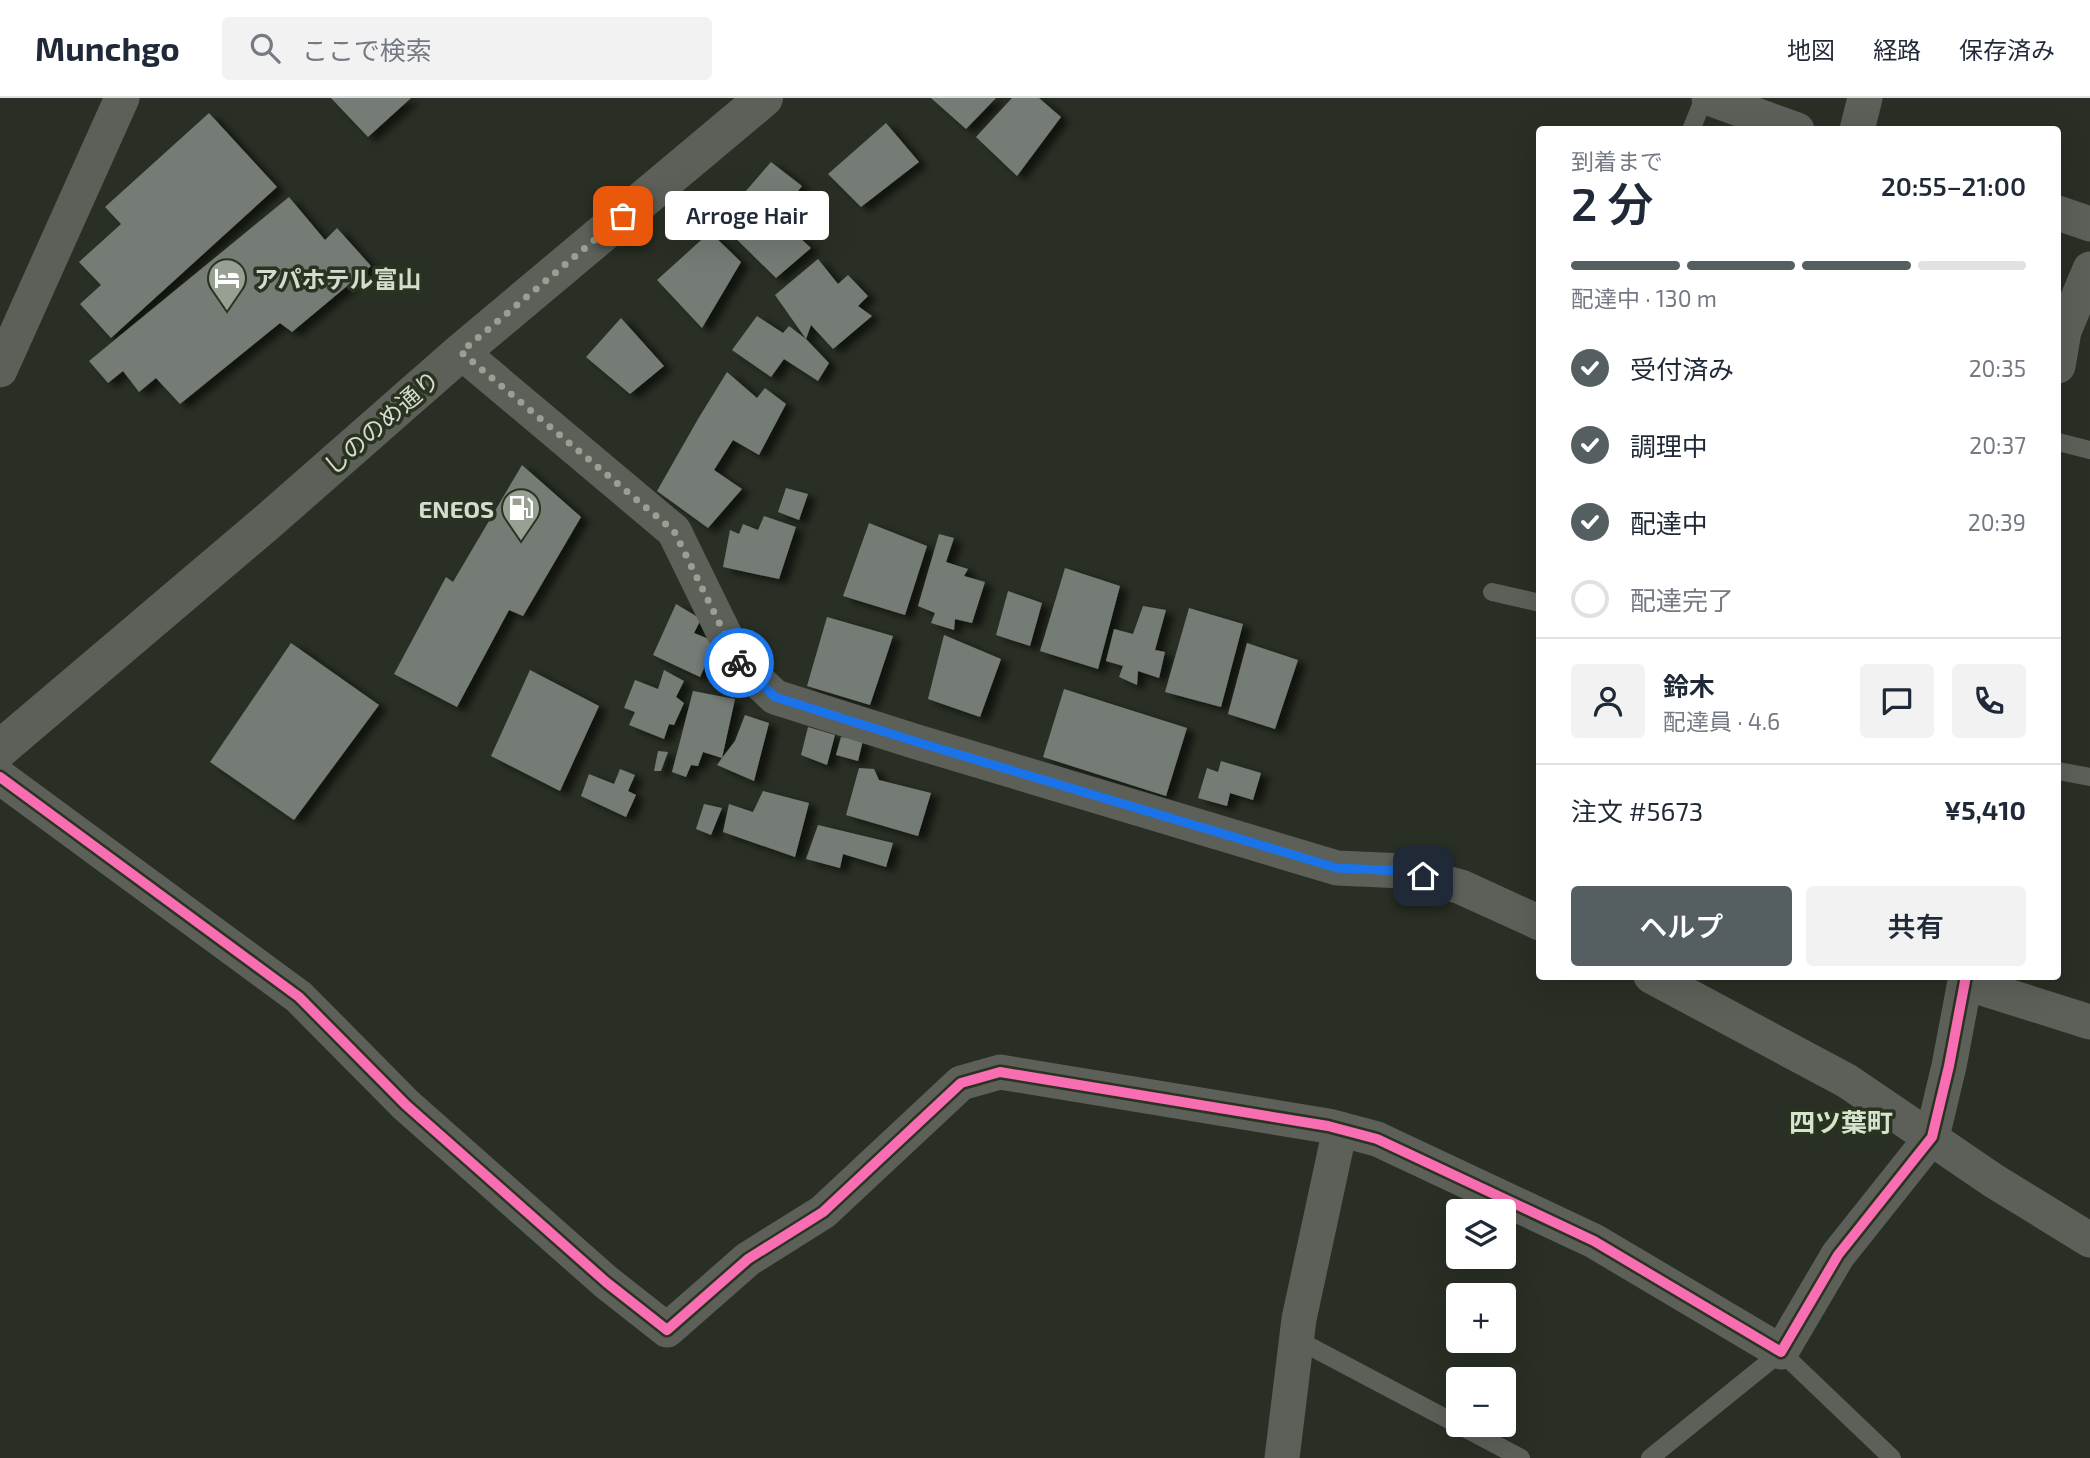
<!DOCTYPE html>
<html lang="ja">
<meta charset="utf-8">
<style>
body{margin:0;font-family:"Exo 2","Noto Sans JP",sans-serif;background:#f2f2f3;color:#1f2937;height:100vh;display:flex;flex-direction:column;font-size:26px;white-space:nowrap}
*{box-sizing:border-box;margin:0}
p{font-size:23px;color:#747a83}
.icon{flex:none;width:38px;height:38px;fill:none;stroke:currentColor;stroke-width:2;stroke-linecap:round;stroke-linejoin:round}
.map{position:relative;flex:1;overflow:hidden}
.details{position:absolute;left:1536px;top:28px;width:525px;height:854px;display:flex;flex-direction:column;background:#fff;border-radius:7px;box-shadow:0 7px 28px #0002}
.details>*{flex:none}
.tools{position:absolute;left:1446px;top:1101px;display:grid;gap:14px}
.tools a{display:grid;place-items:center;width:70px;height:70px;border-radius:7px;background:#fff;box-shadow:0 7px 28px #0002;font-size:35px}
.pin{position:absolute;display:grid;place-items:center;width:60px;height:60px;color:#fff;margin:-30px;border-radius:14px;box-shadow:0 4px 10px #0006}
.courier{position:absolute;display:grid;place-items:center;width:70px;height:70px;margin:-35px;border:5px solid #1a73e8;border-radius:50%;background:#fff;color:#222;box-shadow:0 2px 9px #0007}
.bubble{position:absolute;height:49px;border-radius:7px;background:#fff;box-shadow:0 7px 28px #0002;font-size:23px;font-weight:600;line-height:49px;text-align:center}
.headline em{font-style:normal;font-weight:600}
.headline div{display:flex;flex-direction:column-reverse}
.headline{display:flex;align-items:center;justify-content:space-between;height:119px;padding:0 35px}
h1{font-size:46px;font-weight:600;line-height:52px}
.bar{display:grid;grid-template-columns:repeat(4,1fr);gap:10px 7px;align-content:center;height:84px;padding:0 35px}
.bar i{height:9px;border-radius:5px;background:#e0e1e3}
.bar .active{background:#555e60}
.bar p{grid-column:span 4}
.line{display:flex;align-items:center;gap:18px;padding:0 35px;border-top:2px solid #e0e1e3}
.line div{flex:1}
.round{display:grid;place-items:center;flex:none;width:74px;height:74px;border-radius:7px;background:#f2f2f3}
ol{padding:0 35px;list-style:none}
li{display:flex;align-items:center;gap:21px;height:77px}
li p{margin-inline-start:auto}
li .icon{padding:7px;border-radius:50%;background:#555e60;color:#fff;stroke-width:4}
li:last-child{color:#747a83}
li i{width:38px;height:38px;border:4px solid #e0e1e3;border-radius:50%}
.cta{display:flex;gap:14px;margin-top:auto;padding:14px 35px}
.cta a{flex:1;height:80px;border-radius:7px;background:#555e60;color:#fff;font-size:28px;font-weight:600;line-height:80px;text-align:center}
.cta a+a{background:#f2f2f3;color:#1f2937}
header{display:flex;align-items:center;gap:42px;box-sizing:border-box;height:98px;padding:0 35px;background:#fff;border-bottom:2px solid #e0e1e3}
header strong{font-size:33px}
nav{display:flex;gap:38px;margin-inline-start:auto;font-size:24px}
.search{width:490px;height:63px;background:#f2f2f3;display:flex;align-items:center;gap:18px;box-sizing:border-box;padding:0 24px;border-radius:7px;color:#747a83;font-size:26px}
.map>svg:first-child{display:block}
</style>
<header>
<strong>Munchgo</strong>
<div class="search"><svg class="icon" aria-label="search" viewBox="0 0 24 24"><circle cx="10" cy="10" r="6"/><path d="M15 15l6 6"/></svg>ここで検索</div>
<nav><a>地図</a><a>経路</a><a>保存済み</a></nav>
</header>
<div class="map">
<svg width="2090" height="1360" viewBox="0 0 2090 1360">
<defs>
<filter id="shadow"><feDropShadow dx="8" dy="4.5" stdDeviation="3.5" flood-color="#0009"/></filter>
</defs>
<rect width="100%" height="100%" fill="#292f24"/>
<g fill="#757c74" filter="url(#shadow)">
<polygon points="331,0 411,0 368,39"/>
<polygon points="931,0 996,0 966,31"/>
<polygon points="1012,0 1039,0 1061,19 1017,78 976,39"/>
<polygon points="209,15 277,89 111,240 80,206 101,187 79,164 121,126 105,109"/>
<polygon points="886,25 919,64 861,109 828,76"/>
<polygon points="771,64 802,88 777,119 811,150 776,180 719,124"/>
<polygon points="289,99 325,142 337,130 371,168 292,234 280,225 180,306 156,280 139,294 123,273 108,285 89,263"/>
<polygon points="710,134 741,164 702,230 657,182"/>
<polygon points="818,161 838,186 848,177 868,198 858,208 872,218 833,251 811,227 806,241 775,197"/>
<polygon points="757,218 783,235 789,228 806,241 829,265 818,283 784,261 771,279 732,252"/>
<polygon points="621,220 664,268 630,296 586,259"/>
<polygon points="727,274 757,300 765,290 786,306 759,357 733,342 714,372 742,391 708,430 657,393 698,321"/>
<polygon points="522,367 581,419 523,518 509,512 457,609 394,576 446,479 453,484"/>
<polygon points="786,390 808,396 799,422 778,414"/>
<polygon points="764,418 796,429 779,481 723,469 730,432 739,436 743,426 758,432"/>
<polygon points="869,425 927,448 905,517 843,498"/>
<polygon points="939,436 954,440 946,464 968,471 964,478 985,484 972,525 955,521 954,532 931,525 935,515 918,508"/>
<polygon points="1065,470 1120,488 1098,571 1040,553"/>
<polygon points="1008,493 1042,505 1030,548 996,537"/>
<polygon points="676,506 701,521 694,535 716,544 700,579 653,557"/>
<polygon points="1143,508 1166,512 1155,552 1165,554 1159,580 1138,573 1137,587 1119,579 1123,568 1106,563 1114,531 1133,536"/>
<polygon points="1189,510 1243,526 1221,609 1165,594"/>
<polygon points="827,519 893,538 870,607 807,588"/>
<polygon points="944,537 1001,561 980,619 928,601"/>
<polygon points="291,545 379,607 294,722 210,664"/>
<polygon points="1247,545 1298,562 1275,631 1228,616"/>
<polygon points="530,572 599,608 560,693 491,658"/>
<polygon points="664,572 684,583 676,599 684,605 674,627 669,626 664,641 629,627 635,614 624,610 635,582 658,591"/>
<polygon points="1064,591 1187,630 1166,698 1043,659"/>
<polygon points="693,593 735,601 722,660 735,643 745,617 769,625 754,683 717,667 722,660 703,654 698,668 691,667 686,679 672,674"/>
<polygon points="808,629 835,637 827,667 801,657"/>
<polygon points="841,639 863,642 858,663 836,657"/>
<polygon points="658,653 668,654 661,673 654,673"/>
<polygon points="1221,663 1261,675 1253,702 1230,695 1227,708 1198,700 1207,670 1218,674"/>
<polygon points="859,670 874,671 879,682 931,695 918,738 846,717"/>
<polygon points="620,671 635,677 628,693 636,697 626,719 581,698 589,676 614,686"/>
<polygon points="763,693 809,705 795,759 723,734 729,706 753,714"/>
<polygon points="704,706 722,710 711,737 696,731"/>
<polygon points="818,727 893,745 886,769 843,756 840,770 806,761"/>
</g>
<g fill="none" stroke-linecap="round" stroke-linejoin="round">
<g stroke="#5c6059" stroke-width="18">
<polyline points="1691,32 1704,0"/>
<polyline points="2058,344 2090,352"/>
<polyline points="1492,494 1540,505"/>
<polyline points="2058,673 2090,679"/>
<polyline points="1296,1241 1521,1360"/>
<polyline points="1650,1360 1781,1254 1892,1360"/>
</g>
<g stroke="#5c6059" stroke-width="35">
<polyline points="1709,0 1797,32"/>
<polyline points="1857,32 1865,0"/>
<polyline points="2058,115 2090,126"/>
<polyline points="461,254 674,433 738,564 775,599 917,644 1337,770 1404,773 1461,789 1540,825"/>
<polyline points="2058,268 2064,233 2090,171"/>
<polyline points="0,272 122,0"/>
<polyline points="0,679 299,899 406,1007 606,1184 667,1232 748,1161 823,1114 961,985 1000,974 1328,1028 1377,1041 1594,1143 1781,1254 1838,1157 1932,1039 1949,968 1966,878"/>
<polyline points="1651,878 1847,983 1994,1083 2090,1142"/>
<polyline points="1966,885 2090,924"/>
<polyline points="1282,1360 1299,1221 1340,1031"/>
</g>
<polyline stroke="#5c6059" stroke-width="38" points="0,651 265,426 461,254 764,0"/>
<defs>
<polyline id="cycleway" points="0,679 299,899 406,1007 606,1184 667,1232 748,1161 823,1114 961,985 1000,974 1328,1028 1377,1041 1594,1143 1781,1254 1838,1157 1932,1039 1949,968 1966,878"/>
</defs>
<use href="#cycleway" stroke="#293320" stroke-width="15"/>
<use href="#cycleway" stroke="#f96db3" stroke-width="10"/>
</g>
<g fill="none" stroke-linecap="round" stroke-linejoin="round">
<polyline stroke="#989f93" stroke-width="7" stroke-dasharray="0 12.6" points="623,118 461,254 674,433 739,565"/>
<polyline stroke="#1a73e8" stroke-width="9" points="739,565 775,599 917,644 1337,770 1404,773 1423,778"/>
</g>
<defs>
<symbol id="hotel-pin" viewBox="-11 -11 22 30"><path d="M0 17L-7.5 6A9.5 9.5 0 1 1 7.5 6Z" fill="#989f93" stroke="#293320"/><path d="M-6-4.5h1.5V1H6V5H4.5V3h-9V5H-6ZM-4 0a1.8 1.8 0 1 1 3.6 0ZM.5 0V-2.5h3Q6-2.5 6 0Z" fill="#fff"/></symbol>
<symbol id="fuel-pin" viewBox="-11 -11 22 30"><path d="M0 17L-7.5 6A9.5 9.5 0 1 1 7.5 6Z" fill="#989f93" stroke="#293320"/><path d="M-5.5-6h7V0h2V4h1.3V-2.5L3-4.5l.8-.8L6-3V5H2.5V1h-1V6h-7ZM-4.2-4.7v3.2H.2V-4.7Z" fill="#fff"/></symbol>
</defs>
<g fill-rule="evenodd">
<use href="#hotel-pin" x="205" y="158" width="44" height="60"/>
<use href="#fuel-pin" x="499" y="388" width="44" height="60"/>
</g>
<g text-anchor="middle" dominant-baseline="central" stroke-width="7" stroke-linejoin="round" paint-order="stroke">
<g font-size="24" font-weight="bold" fill="#d4dbcf" stroke="#293320" text-anchor="start">
<text x="254" y="180">アパホテル富山</text>
<text x="494" y="410" text-anchor="end">ENEOS</text>
</g>
<g font-size="24" fill="#d4dbcf" stroke="#293320">
<text transform="translate(381 324) rotate(-41)">しののめ通り</text>
</g>
<g font-size="26" font-weight="bold" fill="#d7e4cc" stroke="#293320">
<text x="1841" y="1023">四ツ葉町</text>
</g>
</g>
</svg>
<div class="tools">
<a><svg class="icon" aria-label="layers" viewBox="0 0 24 24"><path d="M12 4l9 5-9 5-9-5zM3 14l9 5 9-5"/></svg></a>
<a>+</a>
<a>−</a>
</div>
<div class="pin" style="left:623px;top:118px;background:#ea580c"><svg class="icon" aria-label="bag" viewBox="0 0 24 24"><path d="M5 8h14l-1 12H6zM9 8a3 3 0 0 1 6 0"/></svg></div>
<div class="pin" style="left:1423px;top:778px;background:#1f2937"><svg class="icon" aria-label="home" viewBox="0 0 24 24"><path d="M3 11l9-7 9 7M6 9v11h12V9"/></svg></div>
<div class="courier" style="left:739px;top:565px"><svg class="icon" aria-label="bike" viewBox="0 0 24 24"><circle cx="6" cy="16" r="4"/><circle cx="18" cy="16" r="4"/><path d="M6 16l4-8h5l3 8M10 8l3 8H6M13 5h3"/></svg></div>
<div class="bubble" style="left:665px;top:93px;width:164px">Arroge Hair</div>
<section class="details">
<div class="headline"><div><h1>2 分</h1><p>到着まで</p></div><em>20:55–21:00</em></div>
<div class="bar"><i class="active"></i><i class="active"></i><i class="active"></i><i></i><p>配達中 · 130 m</p></div>
<ol>
<li><svg class="icon" aria-label="check" viewBox="0 0 24 24"><path d="M5 12l5 5 9-10"/></svg>受付済み<p>20:35</p></li>
<li><svg class="icon" aria-label="check" viewBox="0 0 24 24"><path d="M5 12l5 5 9-10"/></svg>調理中<p>20:37</p></li>
<li><svg class="icon" aria-label="check" viewBox="0 0 24 24"><path d="M5 12l5 5 9-10"/></svg>配達中<p>20:39</p></li>
<li><i></i>配達完了</li>
</ol>
<div class="line" style="height:126px"><a class="round"><svg class="icon" aria-label="person" viewBox="0 0 24 24"><circle cx="12" cy="8" r="4"/><path d="M4 21q1-7 8-7t8 7"/></svg></a><div><b>鈴木</b><p>配達員 · 4.6</p></div><a class="round"><svg class="icon" aria-label="chat" viewBox="0 0 24 24"><path d="M4 5h16v11H9l-5 4z"/></svg></a><a class="round"><svg class="icon" aria-label="phone" viewBox="0 0 24 24"><path d="M5 4h4l2 5-3 2q2 4 5 5l2-3 5 2v4C11 20 4 13 5 4z"/></svg></a></div>
<div class="line" style="height:91px"><div>注文 #5673</div><b>¥5,410</b></div>
<div class="cta"><a>ヘルプ</a><a>共有</a></div>
</section>
</div>
